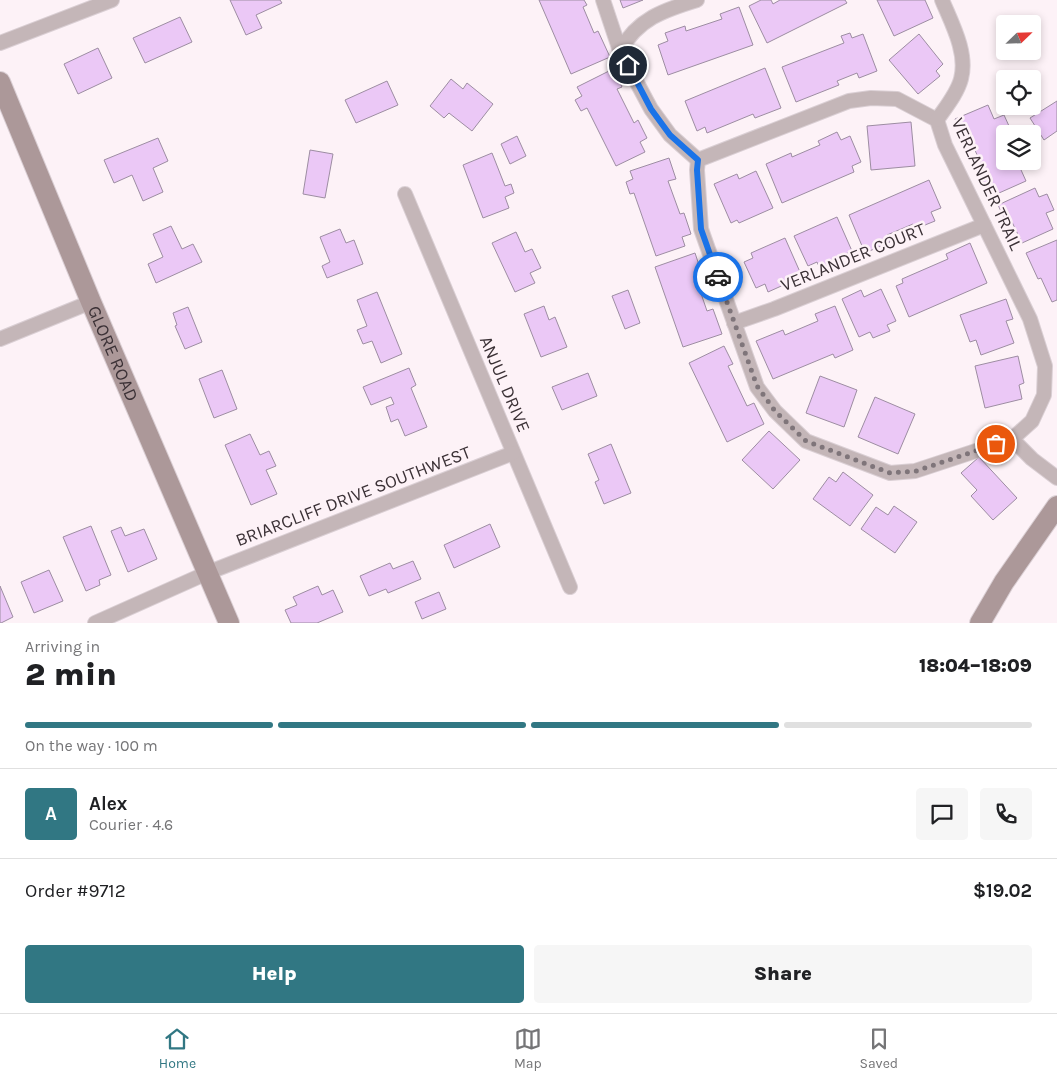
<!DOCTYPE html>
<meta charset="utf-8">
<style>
body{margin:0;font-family:Karla,sans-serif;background:#f6f6f6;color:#202124;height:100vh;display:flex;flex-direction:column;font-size:19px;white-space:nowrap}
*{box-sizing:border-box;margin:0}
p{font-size:16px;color:#757577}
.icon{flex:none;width:28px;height:28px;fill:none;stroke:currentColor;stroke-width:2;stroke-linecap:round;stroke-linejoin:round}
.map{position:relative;height:623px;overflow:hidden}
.panel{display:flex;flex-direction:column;background:#fff;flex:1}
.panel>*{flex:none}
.needle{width:32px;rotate:67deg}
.tools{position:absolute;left:996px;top:15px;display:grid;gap:10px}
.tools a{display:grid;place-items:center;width:45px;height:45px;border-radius:5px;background:#fff;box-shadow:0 2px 8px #0003;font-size:25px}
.pin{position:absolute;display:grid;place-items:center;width:42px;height:42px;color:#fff;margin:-21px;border:2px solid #fff;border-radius:50%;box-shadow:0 1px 5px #0007}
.courier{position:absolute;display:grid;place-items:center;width:50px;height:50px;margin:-25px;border:4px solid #1a73e8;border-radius:50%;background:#fff;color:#222;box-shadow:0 1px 6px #0007}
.headline em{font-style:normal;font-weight:800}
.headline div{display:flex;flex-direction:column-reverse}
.headline{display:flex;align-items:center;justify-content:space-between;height:85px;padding:0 25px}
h1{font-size:32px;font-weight:800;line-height:38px}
.bar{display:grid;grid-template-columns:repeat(4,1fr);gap:8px 5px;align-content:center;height:60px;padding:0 25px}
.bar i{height:6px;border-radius:4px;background:#e0e0e0}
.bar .selected{background:#317783}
.bar p{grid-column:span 4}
.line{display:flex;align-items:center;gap:12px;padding:0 25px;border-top:1px solid #e0e0e0}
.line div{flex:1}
.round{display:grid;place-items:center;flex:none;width:52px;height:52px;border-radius:5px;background:#f6f6f6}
.cta{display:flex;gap:10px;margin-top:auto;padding:10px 25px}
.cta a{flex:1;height:58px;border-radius:5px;background:#317783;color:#fff;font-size:20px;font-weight:800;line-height:58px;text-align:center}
.cta a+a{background:#f6f6f6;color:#202124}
.tabs{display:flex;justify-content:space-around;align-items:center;height:70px;border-top:1px solid #e0e0e0;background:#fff;font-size:14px;color:#757577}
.tabs a{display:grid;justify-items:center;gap:2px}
.tabs .selected{color:#317783}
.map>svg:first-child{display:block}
</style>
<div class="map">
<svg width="1057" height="623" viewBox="0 0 1057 623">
<rect width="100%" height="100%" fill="#fdf2f7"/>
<g fill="#ebc8f6" stroke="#9d8da2">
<polygon points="230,0 280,0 282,3 256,15 262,28 246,35"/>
<polygon points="539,0 584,0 587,5 583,7 594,33 598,31 610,57 571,74"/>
<polygon points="620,0 643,0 623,8"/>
<polygon points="761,0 771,0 773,4 780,0 845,0 847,3 767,43 749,6"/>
<polygon points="877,0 925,0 933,18 894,36"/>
<polygon points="739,7 753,45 668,75 658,45 668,41 665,33 685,26 686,31 722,19 720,14"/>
<polygon points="180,17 192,42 145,63 133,38"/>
<polygon points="850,33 852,38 863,34 877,71 859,78 857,73 837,81 839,85 796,102 782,67 844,43 841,36"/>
<polygon points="919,34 943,64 936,71 940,76 918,94 889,60"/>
<polygon points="98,48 112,78 78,94 64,64"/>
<polygon points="765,68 781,108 755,118 753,114 707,133 705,127 697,131 685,101"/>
<polygon points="613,69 622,87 617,89 634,123 638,120 647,138 640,142 645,152 616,166 587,108 581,111 575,100 582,96 577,87"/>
<polygon points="451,79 463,89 467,83 493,104 472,131 449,113 444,118 430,106"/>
<polygon points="387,81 398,105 356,123 345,100"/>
<polygon points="1057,101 1057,131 1044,140 1030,118"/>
<polygon points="988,105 994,119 1004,115 1009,126 1002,129 1005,134 1005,161 1017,161 1026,181 990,197 979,172 984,170 968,135 963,137 955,119"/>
<polygon points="911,122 915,166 871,170 867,126"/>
<polygon points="837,132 841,140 850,136 861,162 852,166 854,172 782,203 766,164 791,153 792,157 820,145 818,141"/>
<polygon points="517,136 526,156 510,164 501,144"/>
<polygon points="158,138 168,161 153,168 163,192 143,201 132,175 114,183 104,160"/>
<polygon points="310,150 333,154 325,198 303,194"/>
<polygon points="492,153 505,186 511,184 514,193 505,197 509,208 483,218 463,165"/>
<polygon points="669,158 676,179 668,181 680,214 684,213 691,234 682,237 685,246 656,256 634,193 630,194 626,182 633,179 630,171"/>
<polygon points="756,171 773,208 739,223 737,220 731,223 714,184 737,174 739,179"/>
<polygon points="929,180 941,208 931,212 935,221 915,229 913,224 887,235 890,242 865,253 849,215"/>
<polygon points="1035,188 1039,197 1047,194 1054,210 1046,213 1053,229 1022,243 1012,222 1007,224 998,205"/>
<polygon points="837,217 852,251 839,257 841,260 820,269 817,262 808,266 794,236"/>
<polygon points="171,226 182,249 193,244 202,262 156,283 148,264 163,257 153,234"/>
<polygon points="340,229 346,243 354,240 363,264 327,278 322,266 330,262 320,237"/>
<polygon points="516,232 525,252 532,249 541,268 530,273 535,283 515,292 492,243"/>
<polygon points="785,238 800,272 786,278 788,283 768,292 765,284 756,288 744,262 753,258 751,253"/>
<polygon points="1057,240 1057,300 1052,302 1041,278 1038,279 1026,253"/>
<polygon points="970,243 987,283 909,317 896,286 903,283 902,279 948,259 946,254"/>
<polygon points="695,253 702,274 695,276 707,311 713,309 722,334 683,347 655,267"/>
<polygon points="881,289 896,321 887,325 890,331 873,338 870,332 859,337 842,299 861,290 864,297"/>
<polygon points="628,290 640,323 625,329 612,296"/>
<polygon points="377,292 402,354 381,363 372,341 363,344 357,330 367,326 357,300"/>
<polygon points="1006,299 1013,319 1006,321 1014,343 981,355 976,340 970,342 960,315"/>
<polygon points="544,306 549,320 555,317 567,347 541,357 524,314"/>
<polygon points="835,306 853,350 835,358 833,354 773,379 756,341 783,330 785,335 818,321 815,314"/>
<polygon points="188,307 202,342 185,349 175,326 177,325 173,313"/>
<polygon points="724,346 733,364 728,366 747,406 754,403 764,424 727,442 689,363"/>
<polygon points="1018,356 1024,383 1019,385 1022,399 985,408 975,366"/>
<polygon points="409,368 416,385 411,388 427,427 405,436 398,419 391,422 386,407 394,404 391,397 371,405 363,387"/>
<polygon points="222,370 237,409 214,418 199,379"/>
<polygon points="588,373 597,396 562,410 552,387"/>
<polygon points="820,376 857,390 844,427 806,413"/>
<polygon points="875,397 915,414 898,454 858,437"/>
<polygon points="769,431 800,460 773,489 742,460"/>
<polygon points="250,434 260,455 269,451 276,466 266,470 277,494 251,505 225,445"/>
<polygon points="611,444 631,493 604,504 595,482 599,480 588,454"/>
<polygon points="979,457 1017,498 993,520 971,496 977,490 961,473"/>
<polygon points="843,472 873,495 850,526 813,499 829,477 836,482"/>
<polygon points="894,506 917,522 895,553 861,529 876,507 888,515"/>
<polygon points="490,524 500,547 454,568 444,545"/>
<polygon points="91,526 111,575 99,580 100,585 86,591 63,537"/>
<polygon points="121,527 125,536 144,529 157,559 128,572 111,531"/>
<polygon points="413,561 421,579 388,593 386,589 369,596 360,576 390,563 393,569"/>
<polygon points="49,570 63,601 34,613 21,582"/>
<polygon points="0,586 13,617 1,623 0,623"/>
<polygon points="318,586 322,595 333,590 343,612 317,623 291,623 285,610 297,605 293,597"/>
<polygon points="439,592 446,609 422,619 415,602"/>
</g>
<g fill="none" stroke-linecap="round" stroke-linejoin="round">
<defs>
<g id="street">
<polyline points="603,0 620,51 651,109 670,135 698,160"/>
<polyline points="0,43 112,0"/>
<path d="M620 51C637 19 664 10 697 0"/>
<polygon points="871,98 897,99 937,120 945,145 1030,319 1045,366 1044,395 1032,421 1012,439 915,471 890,473 806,441 775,411 757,387 701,229 697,170 698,160 849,101"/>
<path d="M937 120C945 108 957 94 961 79 968 53 952 24 942 0"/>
<polyline points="405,194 570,587"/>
<polyline points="734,323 774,309 984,225"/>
<polyline points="0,339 91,302"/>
<polyline points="1012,439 1032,459 1057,478"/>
<polyline points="95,623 207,573 513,453"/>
</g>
<g id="secondary">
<path id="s1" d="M0 82 91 302 229 623"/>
<polyline points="980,623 1004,582 1057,506"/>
</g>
</defs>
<use href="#street" stroke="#dacfd4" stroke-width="16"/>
<use href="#secondary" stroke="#dacfd4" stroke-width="22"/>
<use href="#street" stroke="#c4b6b8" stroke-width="14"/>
<use href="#secondary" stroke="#ac9899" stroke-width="20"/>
</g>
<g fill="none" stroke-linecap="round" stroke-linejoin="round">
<polyline stroke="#7f757a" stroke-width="5" stroke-dasharray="0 9" points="718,277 757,386 775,411 806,441 890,473 916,471 996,444"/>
<polyline stroke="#1a73e8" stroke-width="6" points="628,65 651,109 670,135 698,160 697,170 701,229 718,277"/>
</g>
<g text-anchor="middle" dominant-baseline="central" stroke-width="5" stroke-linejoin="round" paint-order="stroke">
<g font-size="18" fill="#3b3136" stroke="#fdf2f7">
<text transform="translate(987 184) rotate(65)">VERLANDER TRAIL</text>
<text transform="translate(853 257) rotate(-22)">VERLANDER COURT</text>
<text stroke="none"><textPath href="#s1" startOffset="294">GLORE ROAD</textPath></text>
<text transform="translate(505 384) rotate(67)">ANJUL DRIVE</text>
<text transform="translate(353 496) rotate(-21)">BRIARCLIFF DRIVE SOUTHWEST</text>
</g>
</g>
</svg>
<div class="tools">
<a><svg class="needle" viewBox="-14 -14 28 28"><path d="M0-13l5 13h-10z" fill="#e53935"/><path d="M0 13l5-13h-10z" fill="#757577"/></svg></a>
<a><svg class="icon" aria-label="locate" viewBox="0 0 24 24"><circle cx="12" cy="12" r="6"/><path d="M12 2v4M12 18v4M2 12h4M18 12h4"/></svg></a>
<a><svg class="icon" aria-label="layers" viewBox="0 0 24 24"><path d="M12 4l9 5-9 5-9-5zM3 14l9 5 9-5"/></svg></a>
</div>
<div class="pin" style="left:996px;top:444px;background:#ea580c"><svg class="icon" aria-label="bag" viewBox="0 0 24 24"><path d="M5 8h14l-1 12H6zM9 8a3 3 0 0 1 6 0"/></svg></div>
<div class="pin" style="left:628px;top:65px;background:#1f2937"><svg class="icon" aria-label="home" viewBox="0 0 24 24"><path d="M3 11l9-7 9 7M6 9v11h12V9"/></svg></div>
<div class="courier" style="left:718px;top:277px"><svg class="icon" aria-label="car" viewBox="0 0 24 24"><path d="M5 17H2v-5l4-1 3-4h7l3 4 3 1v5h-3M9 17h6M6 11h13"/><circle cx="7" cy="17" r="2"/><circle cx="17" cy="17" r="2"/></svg></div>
</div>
<section class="panel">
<div class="headline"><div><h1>2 min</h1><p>Arriving in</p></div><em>18:04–18:09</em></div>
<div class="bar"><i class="selected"></i><i class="selected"></i><i class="selected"></i><i></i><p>On the way · 100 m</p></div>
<div class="line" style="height:90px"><b class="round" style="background:#317783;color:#fff">A</b><div><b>Alex</b><p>Courier · 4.6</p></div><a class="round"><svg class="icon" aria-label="chat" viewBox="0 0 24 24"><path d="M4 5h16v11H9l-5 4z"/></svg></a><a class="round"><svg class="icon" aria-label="phone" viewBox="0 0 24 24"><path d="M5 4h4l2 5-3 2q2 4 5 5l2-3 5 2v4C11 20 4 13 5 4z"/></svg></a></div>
<div class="line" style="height:65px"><div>Order #9712</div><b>$19.02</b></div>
<div class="cta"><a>Help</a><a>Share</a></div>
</section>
<nav class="tabs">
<a class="selected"><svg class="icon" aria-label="home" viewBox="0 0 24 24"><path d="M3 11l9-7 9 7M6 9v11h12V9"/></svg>Home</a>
<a><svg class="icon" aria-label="map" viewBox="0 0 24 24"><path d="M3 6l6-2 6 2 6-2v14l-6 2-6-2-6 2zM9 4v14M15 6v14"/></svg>Map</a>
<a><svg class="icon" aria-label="saved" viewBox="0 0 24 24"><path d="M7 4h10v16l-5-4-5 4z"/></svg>Saved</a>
</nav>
